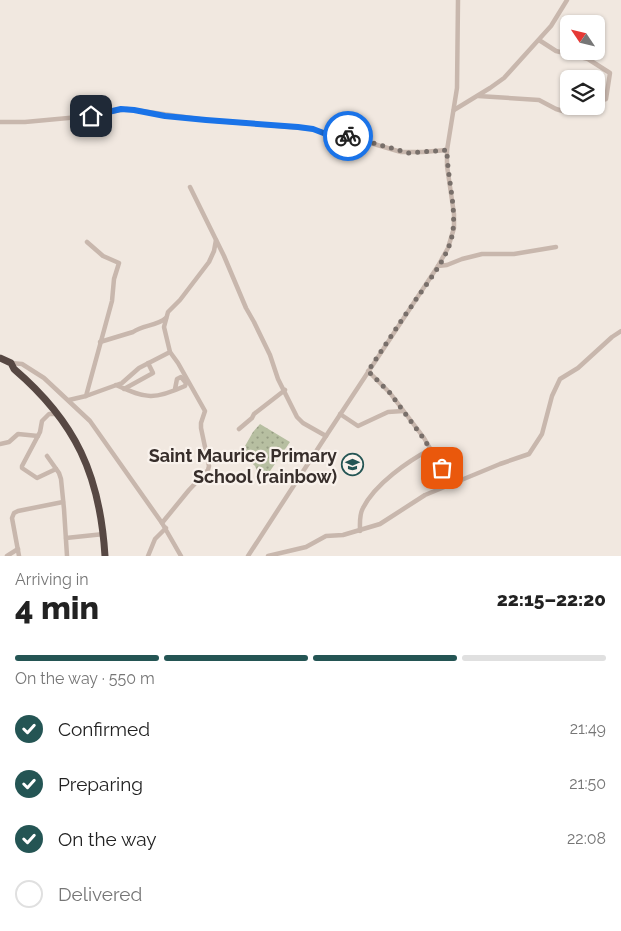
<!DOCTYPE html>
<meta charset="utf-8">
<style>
body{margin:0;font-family:Raleway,sans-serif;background:#f2f2f2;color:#222;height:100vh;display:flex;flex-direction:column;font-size:19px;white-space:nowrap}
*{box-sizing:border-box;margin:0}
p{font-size:16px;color:#767676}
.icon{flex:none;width:28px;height:28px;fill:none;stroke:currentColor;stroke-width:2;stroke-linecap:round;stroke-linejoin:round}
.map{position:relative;height:556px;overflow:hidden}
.details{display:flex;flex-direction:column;background:#fff;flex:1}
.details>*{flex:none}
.needle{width:32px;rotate:305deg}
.fabs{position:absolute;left:560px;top:15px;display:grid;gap:10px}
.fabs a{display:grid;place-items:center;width:45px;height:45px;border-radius:8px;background:#fff;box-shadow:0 1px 4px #0004;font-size:25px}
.pin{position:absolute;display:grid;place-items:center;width:42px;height:42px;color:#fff;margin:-21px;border-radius:10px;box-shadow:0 2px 8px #0006}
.courier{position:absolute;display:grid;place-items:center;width:50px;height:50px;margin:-25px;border:4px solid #1a73e8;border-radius:50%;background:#fff;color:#222;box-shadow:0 1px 6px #0007}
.summary em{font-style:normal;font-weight:800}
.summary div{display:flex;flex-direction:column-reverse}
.summary{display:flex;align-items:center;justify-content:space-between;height:85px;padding:0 15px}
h1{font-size:32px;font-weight:800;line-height:38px}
.bar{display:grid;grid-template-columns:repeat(4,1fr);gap:8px 5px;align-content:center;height:60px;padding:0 15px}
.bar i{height:6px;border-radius:4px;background:#e0e0e0}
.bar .active{background:#245554}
.bar p{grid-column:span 4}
ol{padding:0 15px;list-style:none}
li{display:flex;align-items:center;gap:15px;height:55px}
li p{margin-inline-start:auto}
li .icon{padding:5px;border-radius:50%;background:#245554;color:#fff;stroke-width:4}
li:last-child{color:#767676}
li i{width:28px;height:28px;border:2px solid #e0e0e0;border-radius:50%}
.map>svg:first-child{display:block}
</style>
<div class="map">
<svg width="621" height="556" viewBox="0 0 621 556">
<defs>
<pattern id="park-dots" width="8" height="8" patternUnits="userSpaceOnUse" patternTransform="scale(1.25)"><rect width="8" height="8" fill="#b7bfa1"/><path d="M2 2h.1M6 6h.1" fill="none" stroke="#969c83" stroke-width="1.8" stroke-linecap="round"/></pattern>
</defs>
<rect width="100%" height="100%" fill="#f1e8e0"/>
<polygon fill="url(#park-dots)" points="260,424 290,442 268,474 266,473 263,476 257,471 255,466 241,453 253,432"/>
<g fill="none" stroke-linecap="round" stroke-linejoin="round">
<g stroke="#c8b7ad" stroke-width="4.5">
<polyline points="539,40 556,51 588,59 610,73 606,99 596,102"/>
<polyline points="478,96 539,100 556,109 566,112 573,112 586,106"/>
<polyline points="454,110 490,88 504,78 551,26 567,0"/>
<polyline points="0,122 25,122 79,117 127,109 206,120 313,129 326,134 347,136 401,152 423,152 447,150"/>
<polyline points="190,187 224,256 246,308 254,322 270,355 278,379 297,417 303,423 326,436"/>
<polyline points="438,266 447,265 462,259 482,254 514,254 556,247"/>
<path d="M100 342 133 332C143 325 157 326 166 318"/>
<polyline points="11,363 22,364 44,378 90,421 162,523 181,556"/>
<polyline points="368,371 390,393 424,438 451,485"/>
<path d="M116 385C147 399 154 400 185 386L186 383 181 377 177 379 175 389"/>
<polyline points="124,389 153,373 148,363"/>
<polyline points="86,396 122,383 139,368 170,352"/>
<polyline points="69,400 86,396 112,301 114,279 119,263 103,256 87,242"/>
<polyline points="340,414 358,426 388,412 403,411"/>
<polyline points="239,429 252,418 254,414 285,390"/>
<polyline points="0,444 9,442 18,434 38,436"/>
<polyline points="47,456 59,473 61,479 64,509 67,556"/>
<polyline points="56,469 37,478 22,468 22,466 40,432 42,421 49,414 57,414"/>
<polyline points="162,523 189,490 208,470 209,466 201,428 201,423 205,411 178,363 170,352 164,327 168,312 180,300 209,262 214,251 216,240"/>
<path d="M360 531C360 523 359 515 363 508 375 484 408 461 431 449"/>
<polyline points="66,538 104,534"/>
<polyline points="7,556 18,549"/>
<polyline points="19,556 12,518 14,513 18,511 63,502"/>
<polyline points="148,556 155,539 166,528"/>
<polyline points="248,556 326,436 438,266 448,248 454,228 454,214 447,166 447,150 457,88 458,0"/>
<polyline points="268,556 306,547 326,536 343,535 380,524 425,495 500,464 529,454 542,434 552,396 560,379 578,368 612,337 621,331"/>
</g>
<path stroke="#574843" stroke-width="7" d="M0 358 11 363 14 369C76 422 100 475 105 556"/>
</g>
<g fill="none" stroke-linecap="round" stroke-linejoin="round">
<path stroke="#786f6a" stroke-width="5" stroke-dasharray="0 9" d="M348 136 409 153 447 150C447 175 456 206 453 230 450 257 427 282 413 304 397 326 383 349 368 371L390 393 424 439 442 468"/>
<polyline stroke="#1a73e8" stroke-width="6" points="91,116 121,109 134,110 165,116 206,120 298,127 313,129 326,134 348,136"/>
</g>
<defs>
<symbol id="school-ring" viewBox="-11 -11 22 22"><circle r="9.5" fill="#f9f2ec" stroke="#245554" stroke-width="1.5"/><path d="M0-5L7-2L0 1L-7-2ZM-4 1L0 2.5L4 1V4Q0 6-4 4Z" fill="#245554"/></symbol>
</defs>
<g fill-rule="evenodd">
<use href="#school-ring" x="340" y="452" width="25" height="25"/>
</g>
<g text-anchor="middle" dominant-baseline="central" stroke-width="4.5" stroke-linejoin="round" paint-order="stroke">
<g font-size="18" font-weight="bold" fill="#372e2b" stroke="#f9f2ec" text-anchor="end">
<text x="337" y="455">Saint Maurice Primary<tspan x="337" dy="21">School (rainbow)</tspan></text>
</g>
</g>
</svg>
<div class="fabs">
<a><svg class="needle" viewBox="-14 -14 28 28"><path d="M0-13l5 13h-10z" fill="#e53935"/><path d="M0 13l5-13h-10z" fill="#767676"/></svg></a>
<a><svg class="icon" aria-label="layers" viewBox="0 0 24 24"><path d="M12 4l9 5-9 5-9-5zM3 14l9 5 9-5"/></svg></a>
</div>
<div class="pin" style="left:442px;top:468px;background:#ea580c"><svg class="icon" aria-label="bag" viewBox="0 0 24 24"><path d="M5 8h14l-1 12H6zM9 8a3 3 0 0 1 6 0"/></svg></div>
<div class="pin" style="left:91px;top:116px;background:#1f2937"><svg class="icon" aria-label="home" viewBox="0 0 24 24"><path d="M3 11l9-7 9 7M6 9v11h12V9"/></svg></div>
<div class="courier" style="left:348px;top:136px"><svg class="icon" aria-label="bike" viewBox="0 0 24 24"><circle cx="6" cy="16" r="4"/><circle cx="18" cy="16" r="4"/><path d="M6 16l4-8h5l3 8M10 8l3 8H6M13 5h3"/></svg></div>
</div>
<section class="details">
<div class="summary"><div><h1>4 min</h1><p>Arriving in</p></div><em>22:15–22:20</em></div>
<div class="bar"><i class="active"></i><i class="active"></i><i class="active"></i><i></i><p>On the way · 550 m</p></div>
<ol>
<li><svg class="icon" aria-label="check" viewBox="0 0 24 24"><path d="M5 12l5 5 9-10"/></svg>Confirmed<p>21:49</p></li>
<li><svg class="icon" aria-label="check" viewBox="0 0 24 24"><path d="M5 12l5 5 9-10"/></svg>Preparing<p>21:50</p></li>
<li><svg class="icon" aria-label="check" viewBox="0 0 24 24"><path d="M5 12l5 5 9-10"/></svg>On the way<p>22:08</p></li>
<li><i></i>Delivered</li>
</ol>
</section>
